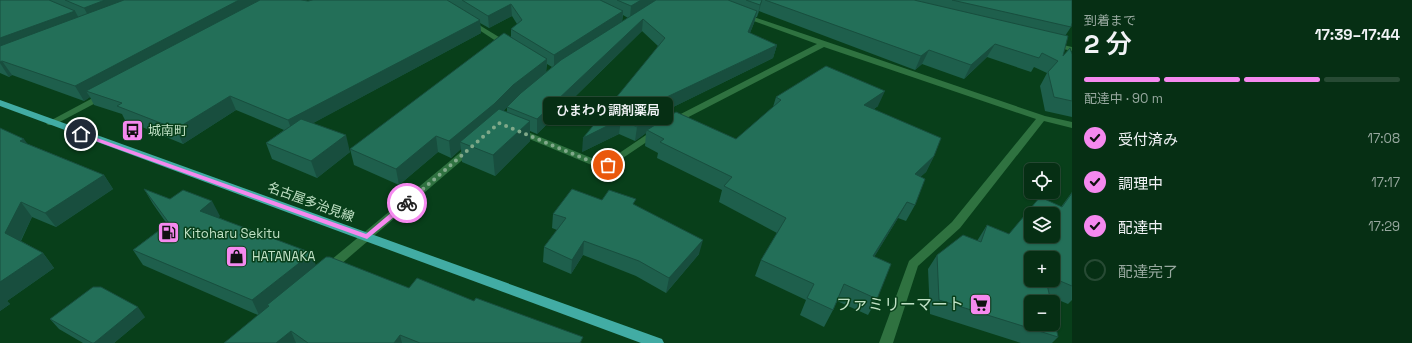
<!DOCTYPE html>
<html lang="ja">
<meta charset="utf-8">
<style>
body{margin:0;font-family:"Space Grotesk","Noto Sans JP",sans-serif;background:#0f371d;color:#f1f3f6;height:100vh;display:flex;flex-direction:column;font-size:15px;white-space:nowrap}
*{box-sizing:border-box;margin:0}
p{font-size:13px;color:#98a9a0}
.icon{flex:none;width:22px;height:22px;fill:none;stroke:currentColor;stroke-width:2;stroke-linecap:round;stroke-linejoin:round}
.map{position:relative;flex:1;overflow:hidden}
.panel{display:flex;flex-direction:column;background:#062f14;width:340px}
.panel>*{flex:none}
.buttons{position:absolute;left:1024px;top:163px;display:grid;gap:8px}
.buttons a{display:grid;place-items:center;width:36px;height:36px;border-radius:6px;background:#062f14;box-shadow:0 1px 3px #0004,0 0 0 1px #274a34;font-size:20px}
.pin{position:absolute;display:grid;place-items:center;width:34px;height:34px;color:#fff;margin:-17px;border:2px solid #fff;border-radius:50%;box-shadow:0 1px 4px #0007}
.courier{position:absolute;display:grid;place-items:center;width:40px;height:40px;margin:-20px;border:3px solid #f589ef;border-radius:50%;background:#fff;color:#222;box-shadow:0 1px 5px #0007}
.bubble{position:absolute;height:28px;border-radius:6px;background:#062f14;box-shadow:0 1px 3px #0004,0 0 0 1px #274a34;font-size:13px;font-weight:600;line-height:28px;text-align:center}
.head em{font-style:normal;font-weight:600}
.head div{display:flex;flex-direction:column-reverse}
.head{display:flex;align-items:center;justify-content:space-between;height:68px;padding:0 12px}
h1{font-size:26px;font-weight:600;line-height:30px}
.bar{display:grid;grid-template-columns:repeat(4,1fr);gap:6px 4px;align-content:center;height:48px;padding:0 12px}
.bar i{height:5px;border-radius:3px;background:#274a34}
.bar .selected{background:#f589ef}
.bar p{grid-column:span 4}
ol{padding:0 12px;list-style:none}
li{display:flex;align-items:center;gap:12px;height:44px}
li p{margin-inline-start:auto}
li .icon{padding:4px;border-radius:50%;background:#f589ef;color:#111;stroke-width:4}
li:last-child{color:#98a9a0}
li i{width:22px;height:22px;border:2px solid #274a34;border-radius:50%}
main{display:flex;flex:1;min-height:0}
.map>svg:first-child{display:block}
</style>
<main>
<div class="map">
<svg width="1072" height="343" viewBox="0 0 1072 343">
<rect width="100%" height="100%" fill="#083f1a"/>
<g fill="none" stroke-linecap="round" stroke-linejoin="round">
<g fill="#2f7240" fill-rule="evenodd">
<polygon points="742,13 1045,116 1072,122 1072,128 1044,121 960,228 918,266 893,343 879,343 909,261 952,222 1036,119 824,47 675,124 669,124 667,122 669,120 817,44 740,16 740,14"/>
<polygon points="467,20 471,20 512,45 511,47 505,47 467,22"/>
<polygon points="1050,42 1072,47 1072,51 1050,46"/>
<polygon points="104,92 107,93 107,97 54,125 48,125 46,123"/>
<polygon points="518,128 599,161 606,162 652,131 658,131 660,133 608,168 594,166 515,133 513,131 515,129"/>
<polygon points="471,145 474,146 476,148 474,150 333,271 329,273 325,271 323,268 325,265 468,146"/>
</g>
<polygon fill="#42aca4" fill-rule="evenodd" points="0,100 662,339 664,343 641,343 0,106"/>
</g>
<g fill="#1e5f4c" fill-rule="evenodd">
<path d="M0 0H301L308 1 313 0H1072L1071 27 1065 36 1063 56 1072 54V117L1045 111 1040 86 1047 73 1034 67 1031 72 987 57 964 79 922 64 915 70 759 11 757 17H756L754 23 750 33 777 45 773 58 665 111 663 120 736 139 773 107 776 97 878 106 874 109 934 156 926 172 920 177 915 205 906 221 898 218 874 257 877 299 868 315 837 301 833 310 824 327 800 315 806 300 755 276 761 260 777 233 719 202 722 190 657 158 658 153 645 146 646 133 635 141 619 134 582 152 658 46 642 31 537 134 530 131V141L495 176 462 162 461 149 451 158 438 152 399 185 354 165 350 149 511 37V29L517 24 512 16 489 28 480 23 481 33 313 123 350 152 317 178 272 159 266 143 284 130 236 110 183 144 125 120 122 114 94 105 90 97 84 101 12 75 9 77 0 73ZM623 15 628 18 622 22ZM547 64 552 67 546 72ZM513 101 507 107V112L503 111Z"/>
<polygon points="28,144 104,175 113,189 56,227 32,217 21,241 43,253 54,268 7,301 10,304 0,311"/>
<polygon points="144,189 170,199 220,216 218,217 316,265 409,288 474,301 582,343 224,343 258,315 143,265 133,250 167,224 153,204"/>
<path d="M1072 192V300L1068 304 1049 296 1058 337 1052 343H1021L930 314 928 269 937 255 977 241 987 225 1009 234 1061 207ZM1053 258V280H1031Z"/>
<polygon points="602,200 635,205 699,254 666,293 636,276 583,255 571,274 543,262 544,247 557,230 552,228 553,214"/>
<polygon points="145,317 114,343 83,343 59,329 50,319"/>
</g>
<g fill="#184e3e">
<polygon points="105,0 147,0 91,21 84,8"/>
<polygon points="239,0 267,0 86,91 90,97 84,101 75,86"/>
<polygon points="641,0 660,0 630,18 631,6"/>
<polygon points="762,0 759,11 757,17 760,5"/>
<polygon points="511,4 512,16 489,28 488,16"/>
<polygon points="75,11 82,24 0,55 0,38"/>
<polygon points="623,11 622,23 554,68 554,55"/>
<polygon points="757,11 754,23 745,45 748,32"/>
<polygon points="643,19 642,31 537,134 537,119"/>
<polygon points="480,20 481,33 293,134 288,120"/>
<polygon points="995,44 987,57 964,79 971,65"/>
<polygon points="777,45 773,58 665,111 663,122 647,130 646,133 635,141 637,127 654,103"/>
<polygon points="929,50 922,64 915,70 921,56"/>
<polygon points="547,59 546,74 513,101 495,120 460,142 461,149 451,158 449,141 513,85"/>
<polygon points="2,61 12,75 9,77 0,63 0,62"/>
<polygon points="885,91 878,106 858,120 864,105"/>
<polygon points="230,96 236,110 183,144 176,129"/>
<polygon points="621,119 619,134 582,152 583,138"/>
<polygon points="530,121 530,141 495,176 493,155"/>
<polygon points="346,135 350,152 317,178 311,161"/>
<polygon points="436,136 438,152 399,185 396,169"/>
<polygon points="24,139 34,153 20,141"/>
<polygon points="934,156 926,172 906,190 915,174"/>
<polygon points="104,175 113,189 56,227 45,213"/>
<polygon points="212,201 220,216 208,226 200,211"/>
<polygon points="21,202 32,217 17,248 5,233"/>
<polygon points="907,202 898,218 865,272 873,256"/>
<polygon points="703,240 699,254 666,293 669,278"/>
<polygon points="584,241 583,255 571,274 572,260"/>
<polygon points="43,253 54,268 7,301 10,304 0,311 0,282"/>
<polygon points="312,253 317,269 269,306 267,305 268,308 259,315 252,300"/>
<polygon points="138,307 145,317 114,343 94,343"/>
<polygon points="291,331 296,343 276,343"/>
<polygon points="400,335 402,343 394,343"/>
</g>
<g fill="#236f58" stroke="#184e3e" fill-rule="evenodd">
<polygon points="0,0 49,0 75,11 0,38"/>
<polygon points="65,0 105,0 84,8"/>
<polygon points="124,0 239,0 75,86 2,61 0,62 0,46"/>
<polygon points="260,0 301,0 308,1 313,0 447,0 480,20 288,120 230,96 176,129 117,106 122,103 86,91"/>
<polygon points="462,0 600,0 623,11 554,55 511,29 522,20 511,4 488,16"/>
<polygon points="617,0 641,0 631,6"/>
<polygon points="656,0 728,0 757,11 748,32 777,45 654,103 665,108 637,127 621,119 583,138 665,38 643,19 537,119 507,107 521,93 561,60"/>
<polygon points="746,0 762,0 760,5"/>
<polygon points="765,0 914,0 1068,36 1063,56 1070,48 1072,54 1072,101 1054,97 1048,72 1058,61 1042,53 1039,58 995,44 971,65 929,50 921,56"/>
<polygon points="952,0 1072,0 1072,23 1071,27"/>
<polygon points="504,33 547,59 513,85 494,104 449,141 436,136 396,169 350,149"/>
<polygon points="826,66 885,91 864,105 941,138 934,156 915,174 925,179 915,205 907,202 873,256 891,264 877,299 844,284 833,310 807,298 814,284 761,260 786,218 724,186 732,177 660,142 664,139 647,130 676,112 736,139 781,100 776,97"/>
<polygon points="499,109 530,121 493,155 460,142"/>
<polygon points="301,119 346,135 311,161 266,143"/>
<polygon points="0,128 24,139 20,141 104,175 45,213 21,202 5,233 43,253 0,282"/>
<polygon points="144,189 170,199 183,190 212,201 200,211 312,253 252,300 133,250 169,223"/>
<polygon points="572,189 602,200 609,190 636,199 633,204 703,240 669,278 639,261 584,241 572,260 544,247 566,218 553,214"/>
<path d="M1072 193V286L1053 278V258H1031V280H1046L1051 302H1031V324H1053V313L1058 337 939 300 937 255 963 235 981 242 987 225 1009 234 1040 197 1062 207ZM1031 214H1053V236H1031Z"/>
<polygon points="326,257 330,257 409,288 417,278 474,301 476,298 583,337 580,343 420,343 400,335 394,343 308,343 291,331 276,343 224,343 269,306 267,305"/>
<polygon points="93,287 101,287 138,307 94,343 92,343 50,319"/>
</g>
<polygon fill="#f589ef" points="79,133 83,133 366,234 405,201 411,203 367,239 79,135"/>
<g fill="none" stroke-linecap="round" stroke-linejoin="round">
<polyline stroke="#80a98a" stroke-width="4" stroke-dasharray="0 7.2" points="407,203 499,123 597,164 608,165"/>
</g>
<defs>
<symbol id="bus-square" viewBox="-11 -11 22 22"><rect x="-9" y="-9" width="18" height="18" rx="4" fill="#f589ef" stroke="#083f1a"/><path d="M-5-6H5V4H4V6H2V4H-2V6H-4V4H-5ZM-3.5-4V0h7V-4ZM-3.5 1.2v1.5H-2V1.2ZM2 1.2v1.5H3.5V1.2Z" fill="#111"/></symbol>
<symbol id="fuel-square" viewBox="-11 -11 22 22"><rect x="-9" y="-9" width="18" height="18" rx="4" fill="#f589ef" stroke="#083f1a"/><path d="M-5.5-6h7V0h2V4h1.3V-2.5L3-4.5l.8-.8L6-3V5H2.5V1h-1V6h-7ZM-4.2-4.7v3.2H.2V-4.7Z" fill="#111"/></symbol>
<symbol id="shop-square" viewBox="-11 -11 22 22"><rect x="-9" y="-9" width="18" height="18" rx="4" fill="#f589ef" stroke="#083f1a"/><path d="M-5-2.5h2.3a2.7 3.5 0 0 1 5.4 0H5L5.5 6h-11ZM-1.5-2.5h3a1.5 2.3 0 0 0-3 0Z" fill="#111"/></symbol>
<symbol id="supermarket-square" viewBox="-11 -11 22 22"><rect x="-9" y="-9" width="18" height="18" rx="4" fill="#f589ef" stroke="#083f1a"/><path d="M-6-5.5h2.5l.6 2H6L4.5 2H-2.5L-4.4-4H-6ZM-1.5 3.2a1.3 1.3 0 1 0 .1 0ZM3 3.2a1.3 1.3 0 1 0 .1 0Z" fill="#111"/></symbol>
</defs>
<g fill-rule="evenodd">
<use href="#bus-square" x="120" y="118" width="25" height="25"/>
<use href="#fuel-square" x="156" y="220" width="25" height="25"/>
<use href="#shop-square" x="224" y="244" width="25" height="25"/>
<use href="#supermarket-square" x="968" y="292" width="25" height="25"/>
</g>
<g text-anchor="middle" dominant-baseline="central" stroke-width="3" stroke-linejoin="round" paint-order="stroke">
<g font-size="13" fill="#c1e2c6" stroke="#083f1a" text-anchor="start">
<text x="148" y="130">城南町</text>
<text x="184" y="233">Kitoharu Sekitu</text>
<text x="252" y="256">HATANAKA</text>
</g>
<g font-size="13" fill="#c1e2c6" stroke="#083f1a">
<text transform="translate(311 202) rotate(20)">名古屋多治見線</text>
</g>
<g font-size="16" fill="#c1e2c6" stroke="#083f1a" text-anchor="end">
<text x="964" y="304">ファミリーマート</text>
</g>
</g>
</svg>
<div class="buttons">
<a><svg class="icon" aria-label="locate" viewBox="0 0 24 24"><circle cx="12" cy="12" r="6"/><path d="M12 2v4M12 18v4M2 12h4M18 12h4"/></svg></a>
<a><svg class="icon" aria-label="layers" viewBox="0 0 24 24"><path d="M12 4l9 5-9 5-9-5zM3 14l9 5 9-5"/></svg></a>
<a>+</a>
<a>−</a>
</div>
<div class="pin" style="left:608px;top:165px;background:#ea580c"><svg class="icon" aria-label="bag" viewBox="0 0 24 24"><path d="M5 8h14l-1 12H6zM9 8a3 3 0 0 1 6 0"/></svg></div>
<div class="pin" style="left:81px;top:134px;background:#1f2937"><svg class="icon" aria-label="home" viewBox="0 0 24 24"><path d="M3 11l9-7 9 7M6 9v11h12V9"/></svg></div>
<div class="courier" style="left:407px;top:203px"><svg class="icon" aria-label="bike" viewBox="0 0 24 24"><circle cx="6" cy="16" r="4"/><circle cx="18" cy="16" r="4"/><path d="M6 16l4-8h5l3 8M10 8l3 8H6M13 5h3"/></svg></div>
<div class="bubble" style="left:543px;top:97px;width:130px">ひまわり調剤薬局</div>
</div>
<section class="panel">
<div class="head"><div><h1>2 分</h1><p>到着まで</p></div><em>17:39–17:44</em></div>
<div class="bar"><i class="selected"></i><i class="selected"></i><i class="selected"></i><i></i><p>配達中 · 90 m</p></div>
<ol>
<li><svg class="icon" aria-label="check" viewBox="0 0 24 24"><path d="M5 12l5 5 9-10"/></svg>受付済み<p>17:08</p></li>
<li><svg class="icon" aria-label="check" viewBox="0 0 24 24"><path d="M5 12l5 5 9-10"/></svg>調理中<p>17:17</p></li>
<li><svg class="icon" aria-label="check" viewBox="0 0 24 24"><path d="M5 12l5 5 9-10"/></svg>配達中<p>17:29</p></li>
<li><i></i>配達完了</li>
</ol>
</section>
</main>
